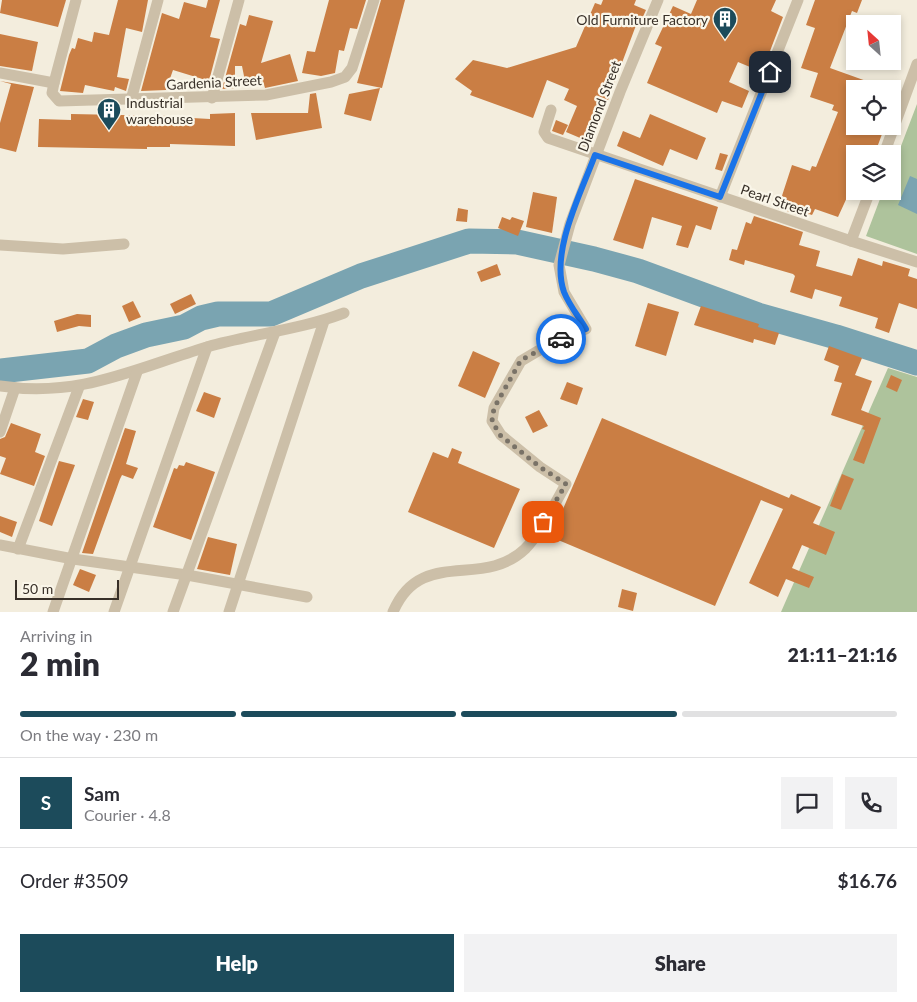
<!DOCTYPE html>
<meta charset="utf-8">
<style>
body{margin:0;font-family:Lato,sans-serif;background:#f2f2f3;color:#2b2b33;height:100vh;display:flex;flex-direction:column;font-size:19px;white-space:nowrap}
*{box-sizing:border-box;margin:0}
p{font-size:16px;color:#7c7c81}
.icon{flex:none;width:28px;height:28px;fill:none;stroke:currentColor;stroke-width:2;stroke-linecap:round;stroke-linejoin:round}
.map{position:relative;height:612px;overflow:hidden}
.panel{display:flex;flex-direction:column;background:#fff;flex:1}
.panel>*{flex:none}
.needle{width:32px;rotate:333deg}
.buttons{position:absolute;left:846px;top:15px;display:grid;gap:10px}
.buttons a{display:grid;place-items:center;width:55px;height:55px;border-radius:0px;background:#fff;box-shadow:0 2px 8px #0003;font-size:25px}
.scale{position:absolute;left:15px;bottom:12px;width:104px;box-sizing:border-box;padding-left:5px;border:2px solid #383028;border-top:0;font-size:14px;line-height:18px;white-space:nowrap;color:#383028;-webkit-text-stroke:4px #faf6e9;paint-order:stroke}
.pin{position:absolute;display:grid;place-items:center;width:42px;height:42px;color:#fff;margin:-21px;border-radius:10px;box-shadow:0 2px 8px #0006}
.courier{position:absolute;display:grid;place-items:center;width:50px;height:50px;margin:-25px;border:4px solid #1a73e8;border-radius:50%;background:#fff;color:#222;box-shadow:0 1px 6px #0007}
.headline em{font-style:normal;font-weight:800}
.headline div{display:flex;flex-direction:column-reverse}
.headline{display:flex;align-items:center;justify-content:space-between;height:85px;padding:0 20px}
h1{font-size:32px;font-weight:800;line-height:38px}
.bar{display:grid;grid-template-columns:repeat(4,1fr);gap:8px 5px;align-content:center;height:60px;padding:0 20px}
.bar i{height:6px;border-radius:4px;background:#e1e1e2}
.bar .selected{background:#1c4b5b}
.bar p{grid-column:span 4}
.line{display:flex;align-items:center;gap:12px;padding:0 20px;border-top:1px solid #e1e1e2}
.line div{flex:1}
.round{display:grid;place-items:center;flex:none;width:52px;height:52px;border-radius:0px;background:#f2f2f3}
.button{display:flex;gap:10px;margin-top:auto;padding:10px 20px}
.button a{flex:1;height:58px;border-radius:0px;background:#1c4b5b;color:#fff;font-size:20px;font-weight:800;line-height:58px;text-align:center}
.button a+a{background:#f2f2f3;color:#2b2b33}
.map>svg:first-child{display:block}
</style>
<div class="map">
<svg width="917" height="612" viewBox="0 0 917 612">
<rect width="100%" height="100%" fill="#f3eddd"/>
<g fill="#aec39c">
<polygon points="917,104 917,254 866,236 883,191 892,191 893,167"/>
<polygon points="888,368 917,377 917,612 781,612"/>
</g>
<polygon fill="#7aa4b1" points="910,176 917,179 917,214 898,205"/>
<g fill="none" stroke-linecap="round" stroke-linejoin="round">
<polyline stroke="#7aa4b1" stroke-width="25" points="0,371 88,361 116,346 146,335 184,327 201,318 218,314 271,314 361,276 469,241 517,242 594,259 638,271 758,315 836,337 917,363"/>
</g>
<g fill="#ca7e44">
<polygon points="2,0 66,0 58,27 0,13"/>
<polygon points="118,0 148,0 142,32 126,28 117,77 129,79 126,91 115,87 114,91 85,85 83,93 60,91 69,55 72,48 75,49 78,38 92,42 94,32 109,35"/>
<polygon points="208,0 220,0 210,37 220,39 209,81 173,70 166,90 141,91 162,13 179,19 184,2 206,8"/>
<polygon points="329,0 366,0 357,29 350,28 344,51 339,50 335,73 321,76 302,73 307,51 315,52"/>
<polygon points="381,0 405,0 382,88 357,83"/>
<polygon points="603,0 636,0 634,5 646,10 641,21 638,20 592,143 566,132 577,106 564,100 569,89 547,80 533,118 470,95 472,91 455,79 473,60 507,68 576,47 595,3 601,5"/>
<polygon points="697,0 776,0 771,11 783,17 762,72 738,62 729,82 749,91 742,108 722,101 717,113 647,83 662,47 655,44 673,6 691,14"/>
<polygon points="815,0 862,0 857,13 852,11 830,68 883,87 855,89 855,126 885,126 875,153 862,148 860,154 855,154 855,166 851,178 855,180 838,217 815,209 812,215 809,214 807,218 778,208 792,165 810,171 812,166 816,167 838,112 832,110 834,105 810,97 818,73 801,68 815,28 806,25"/>
<polygon points="249,15 273,21 261,63 290,54 298,81 265,88 263,81 246,86 242,66 235,66 235,88 222,89 240,24 246,26"/>
<polygon points="0,34 38,42 32,71 0,66"/>
<polygon points="0,81 34,87 16,152 0,148 0,123 11,84"/>
<polygon points="380,88 371,121 344,114 349,94"/>
<polygon points="316,93 322,128 256,140 251,113 308,113 310,94"/>
<polygon points="235,113 235,146 170,144 170,147 147,147 147,149 38,147 39,119 71,120 71,114 171,116 171,121 192,121 192,118 210,119 210,114"/>
<polygon points="650,114 706,138 697,160 670,149 663,166 617,146 623,131 640,138"/>
<polygon points="556,120 568,125 563,135 552,131"/>
<polygon points="720,153 728,155 722,171 715,169"/>
<polygon points="635,179 718,207 711,230 696,225 688,248 676,245 682,226 652,217 643,249 613,240"/>
<polygon points="533,192 557,197 552,233 526,227"/>
<polygon points="458,208 468,210 467,222 456,221"/>
<polygon points="754,216 803,232 799,245 820,251 816,266 852,276 858,258 882,266 883,261 910,269 908,276 917,279 917,309 899,303 889,333 875,328 878,318 839,306 842,297 815,289 812,299 790,292 795,276 793,274 745,260 744,265 729,260 732,249 737,250 746,222 751,224"/>
<polygon points="502,217 510,220 512,217 524,221 518,236 498,228"/>
<polygon points="497,264 501,275 481,282 477,272"/>
<polygon points="191,294 196,304 175,314 170,304"/>
<polygon points="133,301 141,317 129,322 122,306"/>
<polygon points="648,303 679,312 666,356 635,346"/>
<polygon points="701,306 759,324 758,327 779,333 775,345 754,339 753,343 694,325"/>
<polygon points="77,314 91,315 91,327 79,326 57,332 54,321"/>
<polygon points="829,346 862,358 855,375 872,381 861,410 881,418 864,464 853,460 865,430 862,429 864,426 831,415 842,383 834,381 839,366 824,360"/>
<polygon points="473,351 500,363 485,398 458,386"/>
<polygon points="891,375 902,380 897,392 886,387"/>
<polygon points="567,382 583,388 577,405 560,399"/>
<polygon points="204,392 221,398 214,418 196,411"/>
<polygon points="83,399 94,402 88,420 76,417"/>
<polygon points="539,410 548,426 533,433 525,417"/>
<polygon points="602,418 789,498 791,494 821,507 813,523 835,532 826,555 802,545 792,568 814,577 809,588 786,579 778,597 749,583 783,509 761,500 715,606 551,537"/>
<polygon points="11,423 41,434 35,452 45,456 34,486 0,474 6,458 0,456 0,439 5,437"/>
<polygon points="125,428 136,431 126,464 138,468 133,479 122,475 120,479 93,554 82,553"/>
<polygon points="452,448 462,452 458,463 520,489 494,548 408,512 433,452 448,458"/>
<polygon points="59,461 75,465 52,526 39,521"/>
<polygon points="186,462 215,472 191,540 153,527 174,468 177,469 179,465 184,466"/>
<polygon points="842,474 854,479 841,510 830,506"/>
<polygon points="0,516 17,522 12,537 0,532"/>
<polygon points="208,537 237,544 230,575 197,569"/>
<polygon points="80,569 96,575 89,592 73,585"/>
<polygon points="622,589 637,593 633,611 618,607"/>
</g>
<g fill="none" stroke-linecap="round" stroke-linejoin="round">
<g stroke="#ccbfa8" stroke-width="11">
<polyline points="76,0 54,83 52,93 59,101 266,95 331,82 345,77 352,68 374,0"/>
<polyline points="0,73 54,83"/>
<polyline points="212,98 239,0"/>
<polyline points="131,100 158,0"/>
<polyline points="551,110 544,132 548,138 851,241 917,262"/>
<polyline points="884,154 917,64"/>
<polyline points="720,197 798,0"/>
<polyline points="851,241 870,191"/>
<polyline points="0,245 63,249 124,244"/>
<path d="M0 386C80 398 133 369 207 347 252 334 299 330 344 313"/>
<polyline points="0,432 15,388"/>
<polyline points="0,545 73,559 187,575 307,597"/>
<polyline points="18,549 79,387"/>
<polyline points="53,612 137,372"/>
<polyline points="114,612 207,347"/>
<polyline points="173,612 275,332"/>
<polyline points="229,612 324,321"/>
<path d="M393 612C421 546 482 590 525 549 541 533 555 503 566 484L540 467 501 435 492 421 494 408 521 361 553 342 586 329 564 292 559 265 570 224 620 92 658 0"/>
</g>
</g>
<g fill="none" stroke-linecap="round" stroke-linejoin="round">
<polyline stroke="#797267" stroke-width="5" stroke-dasharray="0 9" points="543,522 566,484 540,467 500,435 492,421 494,408 521,360 561,339"/>
<path stroke="#1a73e8" stroke-width="6" d="M561 339 586 329C579 317 569 305 564 292 550 252 581 193 595 155L720 197 770 72"/>
</g>
<defs>
<symbol id="building-pin" viewBox="-11 -11 22 30"><path d="M0 17L-7.5 6A9.5 9.5 0 1 1 7.5 6Z" fill="#1c4b5b" stroke="#faf6e9"/><path d="M-4-6H4V6H1V3H-1V6H-4ZM-2.5-4.3h1.7v1.8h-1.7ZM.8-4.3h1.7v1.8H.8ZM-2.5-1h1.7V.8h-1.7ZM.8-1h1.7V.8H.8Z" fill="#fff"/></symbol>
</defs>
<g fill-rule="evenodd">
<use href="#building-pin" x="711" y="5" width="28" height="38"/>
<use href="#building-pin" x="95" y="96" width="28" height="38"/>
</g>
<g text-anchor="middle" dominant-baseline="central" stroke-width="4.5" stroke-linejoin="round" paint-order="stroke">
<g font-size="14" fill="#383028" stroke="#faf6e9" text-anchor="end">
<text x="708" y="19">Old Furniture Factory</text>
<text x="126" y="102" text-anchor="start">Industrial<tspan x="126" dy="16">warehouse</tspan></text>
</g>
<g font-size="14" fill="#383028" stroke="#faf6e9">
<text transform="translate(214 82) rotate(-3)">Gardenia Street</text>
<text transform="translate(599 106) rotate(-69)">Diamond Street</text>
<text transform="translate(775 200) rotate(19)">Pearl Street</text>
</g>
</g>
</svg>
<div class="buttons">
<a><svg class="needle" viewBox="-14 -14 28 28"><path d="M0-13l5 13h-10z" fill="#e53935"/><path d="M0 13l5-13h-10z" fill="#7c7c81"/></svg></a>
<a><svg class="icon" aria-label="locate" viewBox="0 0 24 24"><circle cx="12" cy="12" r="6"/><path d="M12 2v4M12 18v4M2 12h4M18 12h4"/></svg></a>
<a><svg class="icon" aria-label="layers" viewBox="0 0 24 24"><path d="M12 4l9 5-9 5-9-5zM3 14l9 5 9-5"/></svg></a>
</div>
<div class="scale">50 m</div>
<div class="pin" style="left:543px;top:522px;background:#ea580c"><svg class="icon" aria-label="bag" viewBox="0 0 24 24"><path d="M5 8h14l-1 12H6zM9 8a3 3 0 0 1 6 0"/></svg></div>
<div class="pin" style="left:770px;top:72px;background:#1f2937"><svg class="icon" aria-label="home" viewBox="0 0 24 24"><path d="M3 11l9-7 9 7M6 9v11h12V9"/></svg></div>
<div class="courier" style="left:561px;top:339px"><svg class="icon" aria-label="car" viewBox="0 0 24 24"><path d="M5 17H2v-5l4-1 3-4h7l3 4 3 1v5h-3M9 17h6M6 11h13"/><circle cx="7" cy="17" r="2"/><circle cx="17" cy="17" r="2"/></svg></div>
</div>
<section class="panel">
<div class="headline"><div><h1>2 min</h1><p>Arriving in</p></div><em>21:11–21:16</em></div>
<div class="bar"><i class="selected"></i><i class="selected"></i><i class="selected"></i><i></i><p>On the way · 230 m</p></div>
<div class="line" style="height:90px"><b class="round" style="background:#1c4b5b;color:#fff">S</b><div><b>Sam</b><p>Courier · 4.8</p></div><a class="round"><svg class="icon" aria-label="chat" viewBox="0 0 24 24"><path d="M4 5h16v11H9l-5 4z"/></svg></a><a class="round"><svg class="icon" aria-label="phone" viewBox="0 0 24 24"><path d="M5 4h4l2 5-3 2q2 4 5 5l2-3 5 2v4C11 20 4 13 5 4z"/></svg></a></div>
<div class="line" style="height:65px"><div>Order #3509</div><b>$16.76</b></div>
<div class="button"><a>Help</a><a>Share</a></div>
</section>
